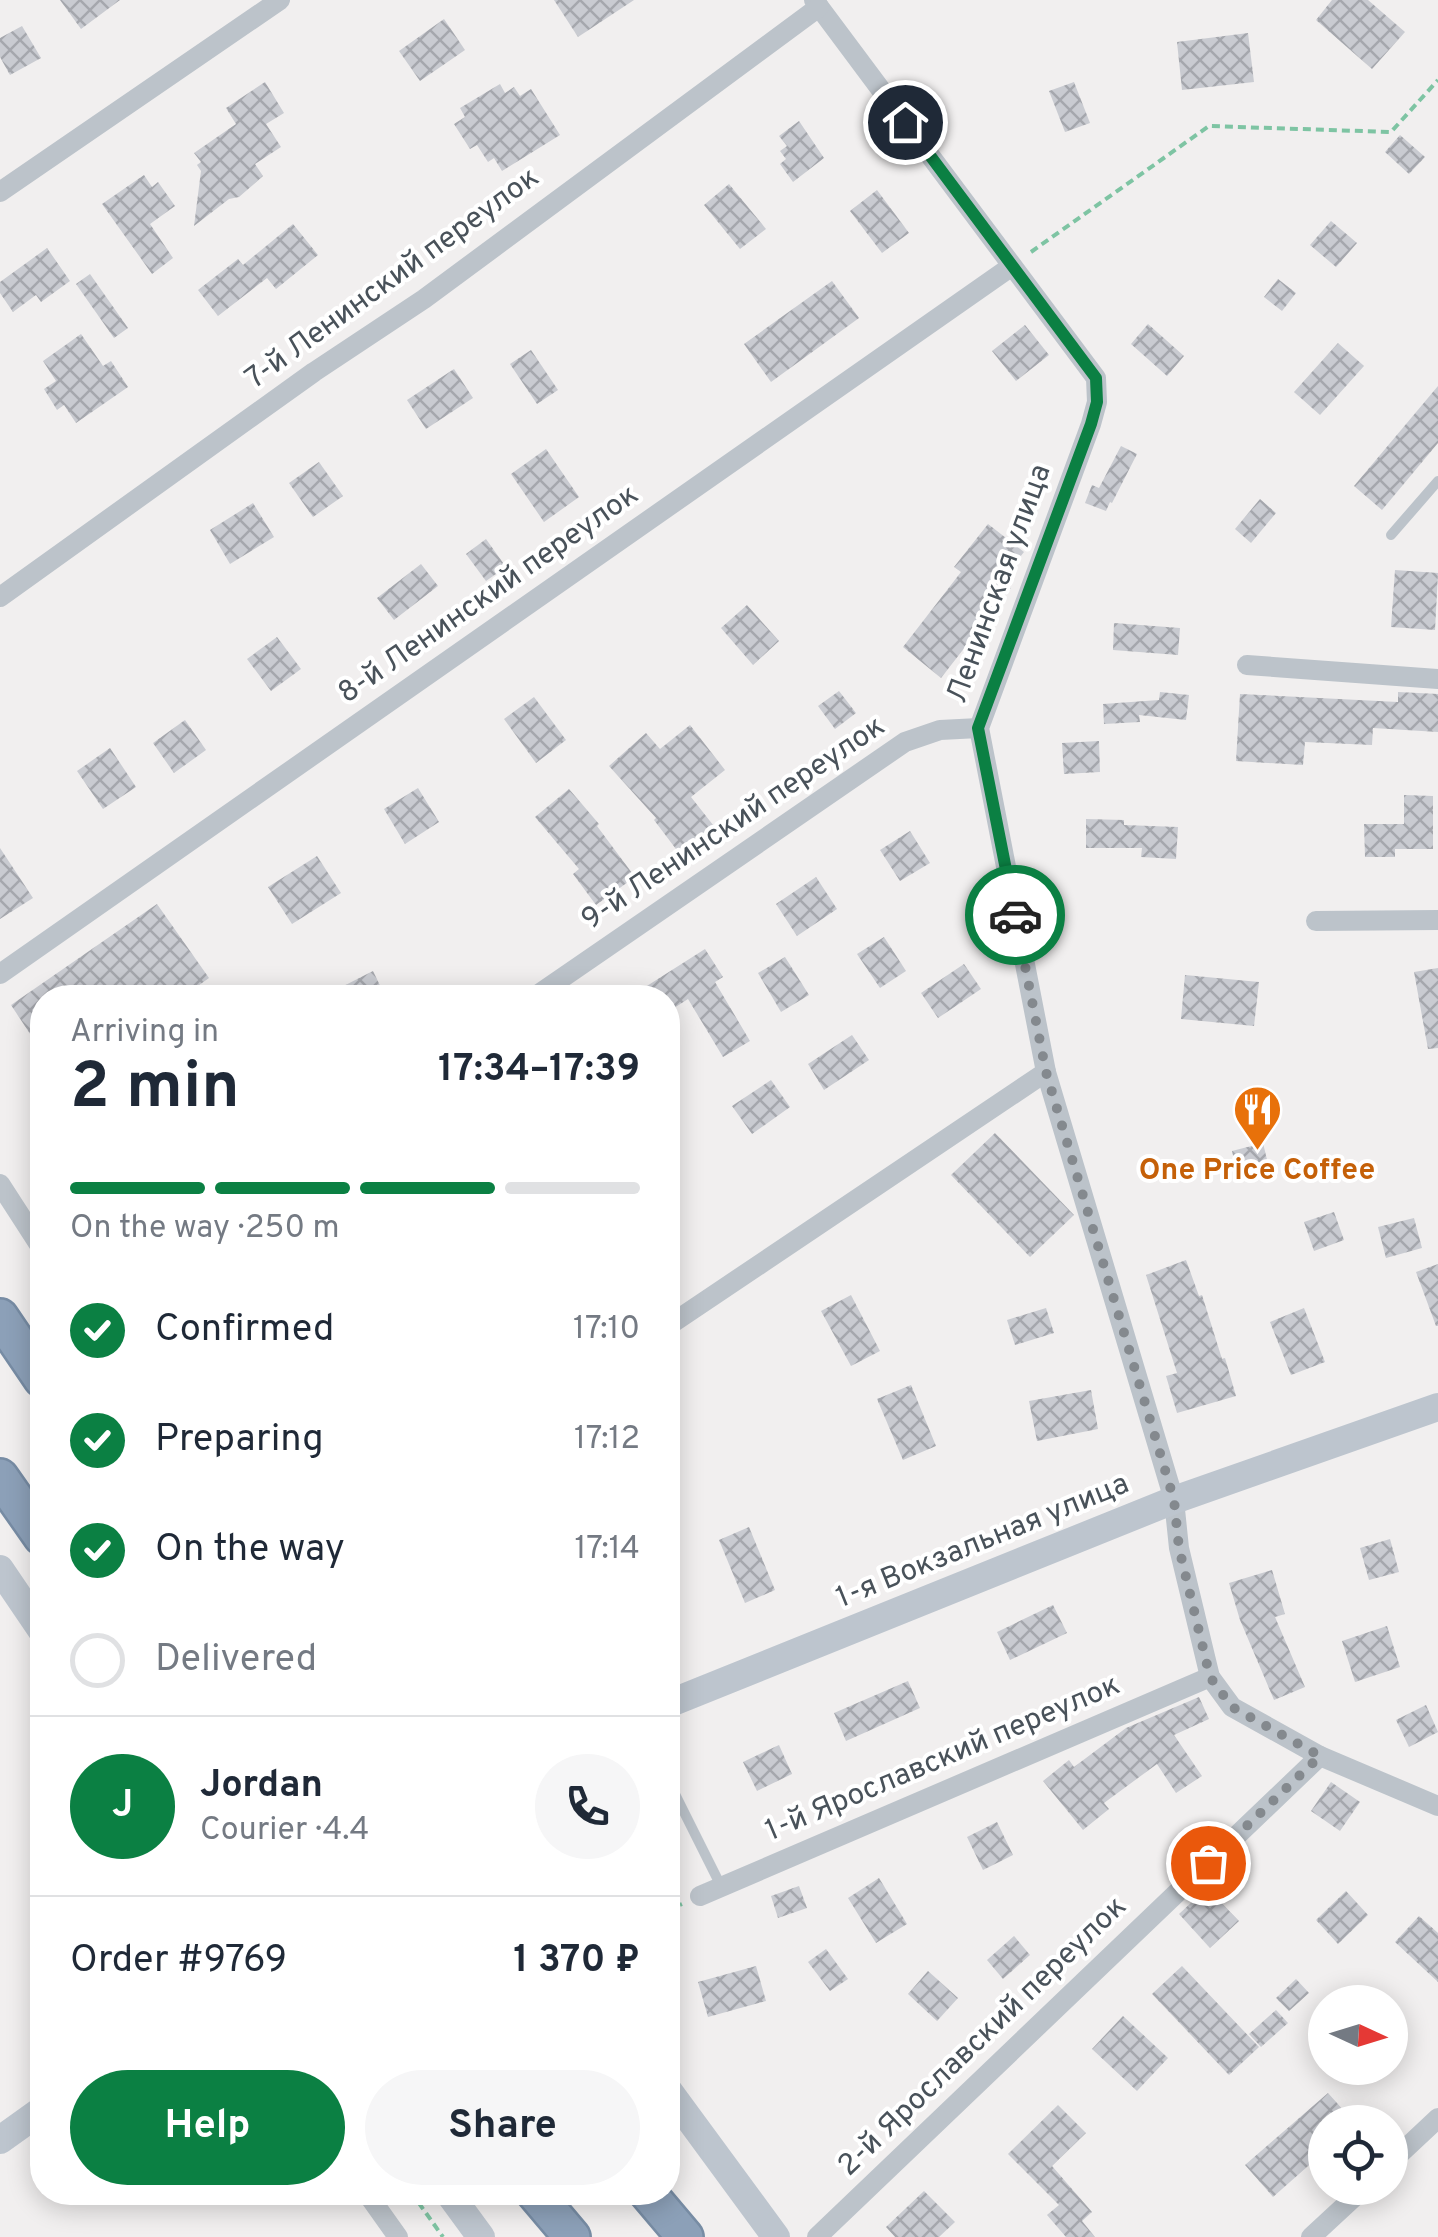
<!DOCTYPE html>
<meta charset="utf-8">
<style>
body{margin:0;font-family:Overpass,sans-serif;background:#f6f6f7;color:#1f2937;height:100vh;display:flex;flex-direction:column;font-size:38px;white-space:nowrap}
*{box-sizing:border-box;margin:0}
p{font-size:32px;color:#747a83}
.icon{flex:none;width:55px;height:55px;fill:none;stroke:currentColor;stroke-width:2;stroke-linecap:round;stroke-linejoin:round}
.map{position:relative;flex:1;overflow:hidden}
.drawer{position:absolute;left:30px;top:985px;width:650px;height:1220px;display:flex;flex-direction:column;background:#fff;border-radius:40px;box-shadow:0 5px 25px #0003}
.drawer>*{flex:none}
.needle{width:65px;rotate:94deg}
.tools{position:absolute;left:1308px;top:1985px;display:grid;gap:20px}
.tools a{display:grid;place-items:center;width:100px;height:100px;border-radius:50%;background:#fff;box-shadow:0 5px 25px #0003;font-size:50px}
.pin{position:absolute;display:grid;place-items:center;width:85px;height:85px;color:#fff;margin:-42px;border:5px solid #fff;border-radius:50%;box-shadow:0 2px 10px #0007}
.courier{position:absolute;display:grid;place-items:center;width:100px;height:100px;margin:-50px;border:8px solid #0b8043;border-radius:50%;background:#fff;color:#222;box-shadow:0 2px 12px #0007}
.headline em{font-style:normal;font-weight:700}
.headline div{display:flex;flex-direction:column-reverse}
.headline{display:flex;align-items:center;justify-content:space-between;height:170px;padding:0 40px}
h1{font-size:65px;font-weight:700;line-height:75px}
.bar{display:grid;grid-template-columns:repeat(4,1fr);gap:15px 10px;align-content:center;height:120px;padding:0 40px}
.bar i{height:12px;border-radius:8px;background:#e0e1e3}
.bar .on{background:#0b8043}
.bar p{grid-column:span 4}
.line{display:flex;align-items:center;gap:25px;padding:0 40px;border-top:2px solid #e0e1e3}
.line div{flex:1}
.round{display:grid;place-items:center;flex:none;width:105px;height:105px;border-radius:52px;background:#f6f6f7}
ol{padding:0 40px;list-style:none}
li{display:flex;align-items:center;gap:30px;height:110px}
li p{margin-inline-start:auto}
li .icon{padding:10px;border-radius:50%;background:#0b8043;color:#fff;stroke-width:4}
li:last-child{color:#747a83}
li i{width:55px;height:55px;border:5px solid #e0e1e3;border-radius:50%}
.button{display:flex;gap:20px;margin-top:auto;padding:20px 40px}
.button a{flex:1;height:115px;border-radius:60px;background:#0b8043;color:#fff;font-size:40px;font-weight:700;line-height:115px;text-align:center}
.button a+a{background:#f6f6f7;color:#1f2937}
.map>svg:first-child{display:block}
</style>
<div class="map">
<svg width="1438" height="2237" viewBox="0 0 1438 2237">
<defs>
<pattern id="building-cross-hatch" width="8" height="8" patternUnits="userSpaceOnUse" patternTransform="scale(2.5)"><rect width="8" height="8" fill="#c9cbd1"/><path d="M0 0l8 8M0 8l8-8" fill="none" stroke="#a5a7ad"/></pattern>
</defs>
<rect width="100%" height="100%" fill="#f1efef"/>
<g fill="url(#building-cross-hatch)">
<polygon points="60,0 120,0 81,29"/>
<polygon points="554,0 634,0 578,37"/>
<polygon points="1332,0 1368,0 1405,32 1372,69 1316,20"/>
<polygon points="444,19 465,50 420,81 399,51"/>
<polygon points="22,26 41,58 10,75 0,57 0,38"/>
<polygon points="1248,33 1254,82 1182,90 1177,42"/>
<polygon points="265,82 284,113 266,124 281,147 255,164 263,176 239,197 229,199 194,226 201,171 197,165 201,162 194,153 236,124 226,108"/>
<polygon points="1074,82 1090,123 1065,132 1049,91"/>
<polygon points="500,84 505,93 514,87 520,96 531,89 560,135 502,171 494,158 488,162 477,145 470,149 454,124 465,117 460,108"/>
<polygon points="799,121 824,158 793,182 780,164 786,159 780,151 787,146 779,136"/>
<polygon points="1400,135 1425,157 1409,174 1385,152"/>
<polygon points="144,175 152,187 158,182 175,206 150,224 173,258 152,274 102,204"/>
<polygon points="729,184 766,229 740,249 704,205"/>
<polygon points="877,190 909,233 882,253 850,211"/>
<polygon points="1331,221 1357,243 1336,267 1310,245"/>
<polygon points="293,224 318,255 276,289 267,278 218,316 198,290 238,259 243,265"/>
<polygon points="47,248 70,281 41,302 36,295 13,312 0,293 0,282"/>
<polygon points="90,274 128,328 114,338 76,284"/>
<polygon points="1278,279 1296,293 1282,311 1264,297"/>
<polygon points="832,281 859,318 771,382 744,344"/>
<polygon points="1148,324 1184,356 1167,376 1131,344"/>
<polygon points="1025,325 1049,355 1016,381 992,351"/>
<polygon points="81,334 103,366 111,361 128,387 76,423 64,405 57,410 44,389 56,381 43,361"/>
<polygon points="1338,343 1364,366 1320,415 1294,392"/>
<polygon points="531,350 558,390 537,404 510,364"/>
<polygon points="454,369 473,398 426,429 407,400"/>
<polygon points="1438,386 1438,443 1382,510 1354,486"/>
<polygon points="1121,446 1137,454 1112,503 1110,502 1106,511 1085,503 1092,485 1099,488"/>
<polygon points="546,449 579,497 544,522 511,474"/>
<polygon points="319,462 343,496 313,517 289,483"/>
<polygon points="1260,499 1276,513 1251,543 1235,529"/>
<polygon points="253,503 274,537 230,564 210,530"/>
<polygon points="988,524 1024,552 1001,581 1011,588 941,678 903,647 961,572 954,567"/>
<polygon points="486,539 506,567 486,581 466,554"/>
<polygon points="421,564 438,586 394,620 377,598"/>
<polygon points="1395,570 1438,573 1435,630 1391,627"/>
<polygon points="747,605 779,641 753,665 721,628"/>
<polygon points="1114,623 1180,628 1178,655 1113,650"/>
<polygon points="277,637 301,669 271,691 247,659"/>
<polygon points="839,691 856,713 835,729 818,706"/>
<polygon points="1160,692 1189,695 1186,720 1139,715 1140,722 1104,724 1103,704 1159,700"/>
<polygon points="1398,692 1438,694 1438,732 1373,728 1372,745 1305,742 1303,765 1236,761 1240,694 1398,702"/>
<polygon points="534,697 566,740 536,763 504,719"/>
<polygon points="185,720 206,750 174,773 153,743"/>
<polygon points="690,725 725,770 691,797 717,830 682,857 654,820 656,818 609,766 646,733 660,749"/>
<polygon points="1099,741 1100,772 1064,774 1062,743"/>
<polygon points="110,748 136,787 103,809 77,771"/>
<polygon points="418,788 439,822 405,844 384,809"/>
<polygon points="569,789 599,824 597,826 635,877 596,905 573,874 579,869 535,817"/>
<polygon points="1404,795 1433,796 1433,849 1395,849 1395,857 1365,857 1364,824 1404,824"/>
<polygon points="1086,819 1124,820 1124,825 1178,827 1176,859 1141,857 1142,848 1086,848"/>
<polygon points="910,831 930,863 900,881 880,850"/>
<polygon points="0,848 33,898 0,919"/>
<polygon points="317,856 341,893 292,924 268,887"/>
<polygon points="816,877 837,909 797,936 776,904"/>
<polygon points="157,904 209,978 181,998 42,998 42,1052 11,1005"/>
<polygon points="884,937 906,971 880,988 857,954"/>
<polygon points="705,949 723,977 715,982 750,1041 723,1057 688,999 668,1012 668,998 628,998"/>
<polygon points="785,957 809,995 781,1012 758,973"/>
<polygon points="964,964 981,989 938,1018 921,993"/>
<polygon points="1438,968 1438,1048 1428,1049 1414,972"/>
<polygon points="373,971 386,998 320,998"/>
<polygon points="1185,975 1259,982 1254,1026 1181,1019"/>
<polygon points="852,1035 869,1060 824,1090 808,1064"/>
<polygon points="771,1080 790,1107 752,1134 732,1106"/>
<polygon points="995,1133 1074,1215 1030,1257 951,1175"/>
<polygon points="1263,1143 1270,1172 1238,1179 1232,1151"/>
<polygon points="1334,1212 1344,1240 1314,1251 1304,1222"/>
<polygon points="1414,1218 1422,1248 1386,1258 1378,1227"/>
<polygon points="1186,1260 1199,1296 1202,1295 1222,1359 1225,1358 1236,1396 1177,1413 1166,1376 1177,1373 1146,1275"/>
<polygon points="1438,1264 1438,1326 1436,1326 1416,1272"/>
<polygon points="851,1295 880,1351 851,1366 821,1311"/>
<polygon points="1046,1308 1054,1333 1015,1345 1007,1320"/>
<polygon points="1304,1308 1325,1362 1291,1375 1270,1322"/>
<polygon points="911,1385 936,1446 903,1460 877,1399"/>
<polygon points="1091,1390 1098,1429 1037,1441 1029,1401"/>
<polygon points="749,1527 775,1590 745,1603 719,1540"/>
<polygon points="1390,1539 1399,1572 1369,1580 1360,1548"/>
<polygon points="1272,1570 1285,1614 1275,1617 1305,1687 1274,1700 1240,1620 1229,1583"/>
<polygon points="1053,1605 1067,1633 1010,1660 997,1632"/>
<polygon points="1387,1626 1400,1667 1355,1682 1342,1641"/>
<polygon points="908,1681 920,1708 846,1741 834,1713"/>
<polygon points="1199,1697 1209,1719 1174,1735 1202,1776 1176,1793 1157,1764 1104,1803 1109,1809 1083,1830 1043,1781 1069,1760 1074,1767 1126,1728"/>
<polygon points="1426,1705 1438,1732 1409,1747 1396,1720"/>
<polygon points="779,1745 792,1774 757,1791 743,1762"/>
<polygon points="1331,1782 1360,1802 1340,1831 1311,1811"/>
<polygon points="997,1822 1013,1855 983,1870 967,1837"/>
<polygon points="879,1878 907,1924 876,1943 848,1898"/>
<polygon points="799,1886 807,1908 778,1918 771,1896"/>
<polygon points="1207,1888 1239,1921 1210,1948 1179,1914"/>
<polygon points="1346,1891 1368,1915 1338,1944 1316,1920"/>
<polygon points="1419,1916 1438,1933 1438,1982 1395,1942"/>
<polygon points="1014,1936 1030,1955 1003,1979 987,1960"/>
<polygon points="826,1949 848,1979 830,1991 808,1962"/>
<polygon points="756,1966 766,2001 708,2017 698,1982"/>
<polygon points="1182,1966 1259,2047 1229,2075 1152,1994"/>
<polygon points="928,1971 958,1998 937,2021 908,1994"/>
<polygon points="1296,1979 1309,1993 1289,2011 1276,1998"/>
<polygon points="1276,2010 1288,2023 1261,2047 1249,2034"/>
<polygon points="1123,2016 1168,2058 1137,2091 1092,2049"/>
<polygon points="1328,2093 1354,2122 1325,2122 1325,2151 1273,2197 1245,2165"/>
<polygon points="1058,2105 1086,2133 1052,2166 1092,2212 1082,2221 1095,2237 1066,2237 1047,2215 1059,2205 1008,2154"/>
<polygon points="924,2191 955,2222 939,2237 895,2237 886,2227"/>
</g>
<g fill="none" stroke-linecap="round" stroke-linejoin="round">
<defs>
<g id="highway">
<polyline points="0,1317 42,1379"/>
<polyline points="0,1477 42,1537"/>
<polyline points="534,2192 572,2237"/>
<polyline points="647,2192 685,2237"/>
</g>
</defs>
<use href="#highway" stroke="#778ca4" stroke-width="40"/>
<g stroke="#7ec4a3" stroke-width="4" stroke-dasharray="8 5" stroke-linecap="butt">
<polyline points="1031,252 1209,126 1391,132 1438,80"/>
<polyline points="668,1910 682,1904"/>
<polyline points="411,2192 443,2237"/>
</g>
<g stroke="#bcc3ca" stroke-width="10">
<polyline points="1391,535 1438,481"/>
<polyline points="668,1780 721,1886"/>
</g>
<g stroke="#bcc3ca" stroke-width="20">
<polyline points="814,0 1096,378 1097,402 1091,424 979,728 1046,1072 1174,1500 1179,1548 1210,1677 1232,1707 1320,1756 1438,1806"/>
<polyline points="0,192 280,0"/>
<polyline points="0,597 314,372 424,299 819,7"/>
<polyline points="1247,665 1438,679"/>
<polyline points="1316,921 1438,920"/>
<polyline points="0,974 1012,266"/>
<polyline points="533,998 905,742 940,730 979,728"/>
<polyline points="0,1184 42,1249"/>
<polyline points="668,1326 1046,1072"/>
<polyline points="700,1896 1210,1677"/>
<polyline points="1390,2163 1438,2118"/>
<polyline points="366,2192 398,2237"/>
<polyline points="817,2237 1320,1756"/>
<polyline points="1311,2237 1364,2188"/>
</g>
<g stroke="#bdc5ce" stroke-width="28">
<polyline points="0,1569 42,1631"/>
<polyline points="668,1704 1174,1500 1438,1407"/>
<polyline points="668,2090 776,2237"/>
<polyline points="0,2140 42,2110"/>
<polyline points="448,2192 481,2237"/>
</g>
<use href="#highway" stroke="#8ca0b8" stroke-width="35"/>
</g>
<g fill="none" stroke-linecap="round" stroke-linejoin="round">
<polyline stroke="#84898e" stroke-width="10" stroke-dasharray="0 18" points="1015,915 1046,1072 1174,1500 1179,1548 1210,1677 1232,1707 1320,1756 1208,1863"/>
<polyline stroke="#0b8043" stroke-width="12" points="905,122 1096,378 1097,402 1091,424 978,728 1015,915"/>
</g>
<defs>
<symbol id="restaurant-pin" viewBox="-11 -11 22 30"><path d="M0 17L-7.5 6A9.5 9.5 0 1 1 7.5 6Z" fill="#e8710a" stroke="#fff"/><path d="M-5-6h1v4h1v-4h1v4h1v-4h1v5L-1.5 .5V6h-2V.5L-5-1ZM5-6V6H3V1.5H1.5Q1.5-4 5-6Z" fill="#fff"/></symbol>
</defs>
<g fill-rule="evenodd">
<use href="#restaurant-pin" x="1230" y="1082" width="55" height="75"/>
</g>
<g text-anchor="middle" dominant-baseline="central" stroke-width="8" stroke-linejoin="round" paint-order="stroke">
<g font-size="30" fill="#49525a" stroke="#fff">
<text transform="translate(393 279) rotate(-36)">7-й Ленинский переулок</text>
<text transform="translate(1000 584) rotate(-70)">Ленинская улица</text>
<text transform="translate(489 595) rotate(-35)">8-й Ленинский переулок</text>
<text transform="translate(734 824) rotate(-34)">9-й Ленинский переулок</text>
<text transform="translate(983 1542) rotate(-22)">1-я Вокзальная улица</text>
<text transform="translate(943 1759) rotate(-23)">1-й Ярославский переулок</text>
<text transform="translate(983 2037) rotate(-44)">2-й Ярославский переулок</text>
</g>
<g font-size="30" font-weight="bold" fill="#c56008" stroke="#fff">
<text x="1257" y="1171">One Price Coffee</text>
</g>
</g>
</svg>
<div class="tools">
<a><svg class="needle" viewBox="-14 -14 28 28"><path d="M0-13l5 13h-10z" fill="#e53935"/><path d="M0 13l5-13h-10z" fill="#747a83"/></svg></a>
<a><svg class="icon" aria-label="locate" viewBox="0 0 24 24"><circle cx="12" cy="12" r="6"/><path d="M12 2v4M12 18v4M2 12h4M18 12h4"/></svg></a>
</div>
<div class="pin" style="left:1208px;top:1863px;background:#ea580c"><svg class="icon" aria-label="bag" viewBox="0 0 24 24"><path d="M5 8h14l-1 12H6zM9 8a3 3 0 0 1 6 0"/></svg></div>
<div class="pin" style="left:905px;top:122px;background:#1f2937"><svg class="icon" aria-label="home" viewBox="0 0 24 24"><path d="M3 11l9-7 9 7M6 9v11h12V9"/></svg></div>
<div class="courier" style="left:1015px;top:915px"><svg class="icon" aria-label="car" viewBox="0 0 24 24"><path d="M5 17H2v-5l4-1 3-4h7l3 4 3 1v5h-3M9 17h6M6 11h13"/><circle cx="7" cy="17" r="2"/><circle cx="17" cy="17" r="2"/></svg></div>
<section class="drawer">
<div class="headline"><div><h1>2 min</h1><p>Arriving in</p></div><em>17:34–17:39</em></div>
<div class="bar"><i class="on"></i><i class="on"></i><i class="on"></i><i></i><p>On the way · 250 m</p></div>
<ol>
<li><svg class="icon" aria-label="check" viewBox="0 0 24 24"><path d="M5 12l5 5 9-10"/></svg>Confirmed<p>17:10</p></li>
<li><svg class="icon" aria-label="check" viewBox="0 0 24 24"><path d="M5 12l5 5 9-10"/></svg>Preparing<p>17:12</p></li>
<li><svg class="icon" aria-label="check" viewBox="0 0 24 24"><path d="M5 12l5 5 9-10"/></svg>On the way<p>17:14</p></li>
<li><i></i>Delivered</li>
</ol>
<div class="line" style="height:180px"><b class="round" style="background:#0b8043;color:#fff">J</b><div><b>Jordan</b><p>Courier · 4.4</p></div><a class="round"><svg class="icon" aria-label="phone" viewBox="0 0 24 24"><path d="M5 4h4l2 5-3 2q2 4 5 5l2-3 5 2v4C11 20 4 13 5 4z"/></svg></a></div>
<div class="line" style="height:130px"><div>Order #9769</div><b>1 370 ₽</b></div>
<div class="button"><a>Help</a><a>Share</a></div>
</section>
</div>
